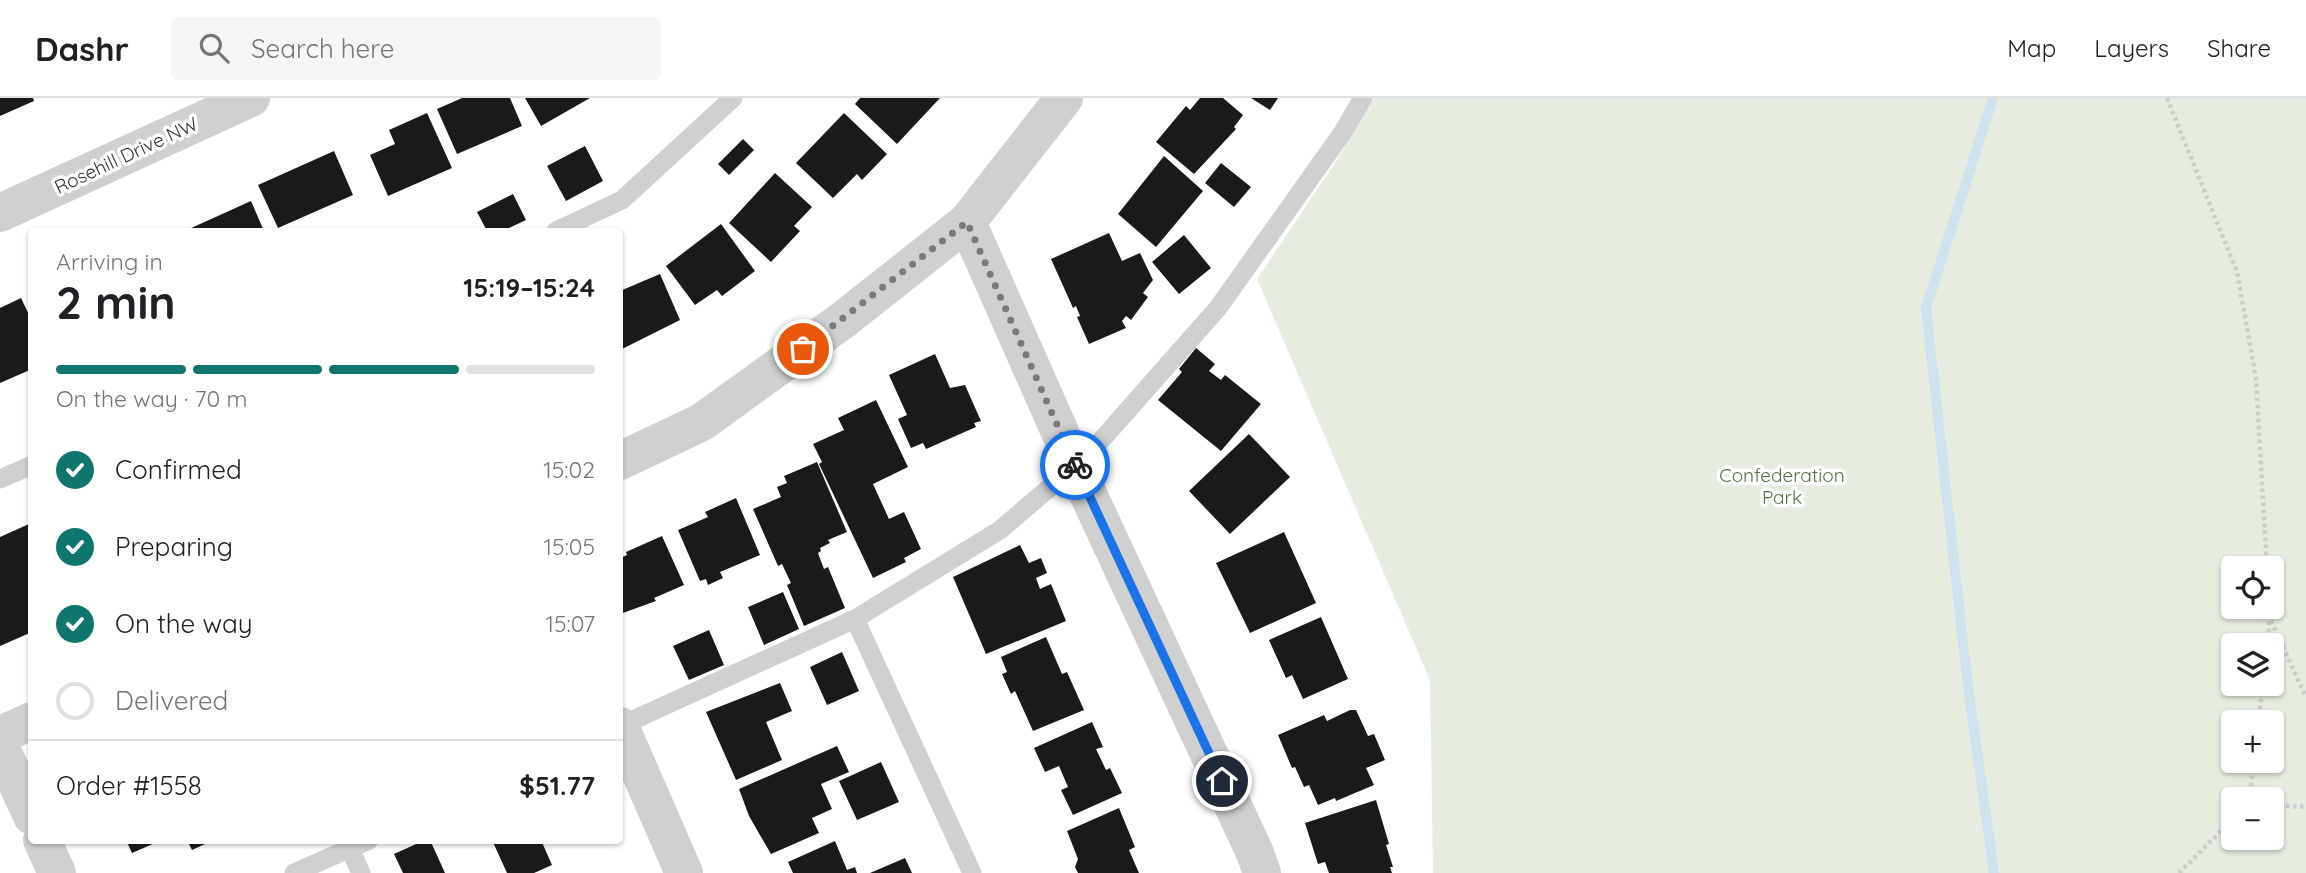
<!DOCTYPE html>
<meta charset="utf-8">
<style>
body{margin:0;font-family:Quicksand,sans-serif;background:#f6f6f6;color:#202124;height:100vh;display:flex;flex-direction:column;font-size:26px;white-space:nowrap}
*{box-sizing:border-box;margin:0}
p{font-size:23px;color:#757577}
.icon{flex:none;width:38px;height:38px;fill:none;stroke:currentColor;stroke-width:2;stroke-linecap:round;stroke-linejoin:round}
.map{position:relative;flex:1;overflow:hidden}
.panel{position:absolute;left:28px;top:130px;width:595px;height:616px;display:flex;flex-direction:column;background:#fff;border-radius:7px;box-shadow:0 2px 5px #0004}
.panel>*{flex:none}
.fabs{position:absolute;left:2221px;top:458px;display:grid;gap:14px}
.fabs a{display:grid;place-items:center;width:63px;height:63px;border-radius:7px;background:#fff;box-shadow:0 2px 5px #0004;font-size:35px}
.pin{position:absolute;display:grid;place-items:center;width:60px;height:60px;color:#fff;margin:-30px;border:4px solid #fff;border-radius:50%;box-shadow:0 2px 7px #0007}
.courier{position:absolute;display:grid;place-items:center;width:70px;height:70px;margin:-35px;border:5px solid #1a73e8;border-radius:50%;background:#fff;color:#222;box-shadow:0 2px 9px #0007}
.headline em{font-style:normal;font-weight:800}
.headline div{display:flex;flex-direction:column-reverse}
.headline{display:flex;align-items:center;justify-content:space-between;height:119px;padding:0 28px}
h1{font-size:46px;font-weight:800;line-height:52px}
.bar{display:grid;grid-template-columns:repeat(4,1fr);gap:10px 7px;align-content:center;height:84px;padding:0 28px}
.bar i{height:9px;border-radius:5px;background:#e0e0e0}
.bar .current{background:#0f766e}
.bar p{grid-column:span 4}
.line{display:flex;align-items:center;gap:18px;padding:0 28px;border-top:2px solid #e0e0e0}
.line div{flex:1}
ol{padding:0 28px;list-style:none}
li{display:flex;align-items:center;gap:21px;height:77px}
li p{margin-inline-start:auto}
li .icon{padding:7px;border-radius:50%;background:#0f766e;color:#fff;stroke-width:4}
li:last-child{color:#757577}
li i{width:38px;height:38px;border:4px solid #e0e0e0;border-radius:50%}
header{display:flex;align-items:center;gap:42px;box-sizing:border-box;height:98px;padding:0 35px;background:#fff;border-bottom:2px solid #e0e0e0}
header strong{font-size:33px}
nav{display:flex;gap:38px;margin-inline-start:auto;font-size:24px}
.search{width:490px;height:63px;background:#f6f6f6;display:flex;align-items:center;gap:18px;box-sizing:border-box;padding:0 24px;border-radius:7px;color:#757577;font-size:26px}
.map>svg:first-child{display:block}
</style>
<header>
<strong>Dashr</strong>
<div class="search"><svg class="icon" aria-label="search" viewBox="0 0 24 24"><circle cx="10" cy="10" r="6"/><path d="M15 15l6 6"/></svg>Search here</div>
<nav><a>Map</a><a>Layers</a><a>Share</a></nav>
</header>
<div class="map">
<svg width="2306" height="775" viewBox="0 0 2306 775">
<rect width="100%" height="100%" fill="#fff"/>
<path fill="#e6ecdf" fill-rule="evenodd" d="M1374 0H2306V775H1433L1430 582 1257 181 1335 65ZM2233 471H2272V509H2233ZM2233 548H2272V586H2233ZM2233 625H2272V663H2233ZM2233 702H2272V740H2233Z"/>
<g fill="none" stroke-linecap="round" stroke-linejoin="round">
<polyline stroke="#cfe2ee" stroke-width="10" points="1993,0 1926,210 1967,581 1994,775"/>
</g>
<g fill="#1a1a1a">
<polygon points="0,0 33,0 34,3 0,18"/>
<polygon points="462,0 510,0 522,28 457,56 437,11"/>
<polygon points="525,0 590,0 541,28"/>
<polygon points="860,0 940,0 897,46 855,6"/>
<polygon points="1200,0 1223,0 1243,17 1234,29 1236,31 1194,76 1156,44 1186,8 1190,12"/>
<polygon points="1251,0 1278,0 1270,12"/>
<polygon points="427,15 452,70 388,98 370,57 395,46 389,32"/>
<polygon points="844,15 887,56 862,82 857,76 833,100 796,65"/>
<polygon points="743,41 754,52 729,77 718,66"/>
<polygon points="585,48 603,83 566,103 547,68"/>
<polygon points="334,53 353,97 278,130 258,87"/>
<polygon points="1164,58 1203,93 1156,149 1118,116"/>
<polygon points="1221,65 1251,89 1234,109 1205,85"/>
<polygon points="775,75 812,109 794,128 800,133 771,164 729,125"/>
<polygon points="513,96 526,122 503,133 487,133 477,114"/>
<polygon points="251,103 264,133 189,133 189,131"/>
<polygon points="721,126 755,173 722,198 717,192 695,207 666,168"/>
<polygon points="1109,135 1122,163 1140,155 1153,182 1143,195 1148,199 1131,222 1126,218 1122,223 1126,230 1089,246 1077,219 1080,218 1076,208 1073,210 1051,161"/>
<polygon points="1184,137 1211,170 1179,196 1152,164"/>
<polygon points="660,176 680,222 620,252 620,193"/>
<polygon points="21,200 32,223 32,271 0,285 0,210"/>
<polygon points="1196,250 1215,266 1209,273 1221,282 1225,277 1261,306 1221,353 1158,302 1182,274 1179,271"/>
<polygon points="935,256 950,290 965,287 981,323 974,325 976,329 926,351 923,345 911,350 898,321 907,317 889,277"/>
<polygon points="876,302 908,369 873,386 889,421 904,414 921,451 904,460 906,464 873,480 819,366 822,364 813,346 844,332 838,320"/>
<polygon points="1249,336 1290,379 1230,436 1189,393"/>
<polygon points="817,364 847,434 828,442 830,445 820,450 821,453 818,455 824,471 828,469 845,510 804,528 787,487 791,485 782,466 778,468 753,411 781,399 777,389 787,385 784,378"/>
<polygon points="736,400 760,457 720,474 723,480 708,487 706,481 700,483 678,432 708,419 705,414"/>
<polygon points="29,426 32,432 32,534 0,548 0,439"/>
<polygon points="1284,434 1316,505 1250,535 1216,465"/>
<polygon points="662,438 684,487 654,500 656,503 620,516 620,460 627,457 626,454"/>
<polygon points="1020,447 1029,465 1041,460 1047,475 1036,480 1040,491 1051,486 1066,523 986,556 953,479"/>
<polygon points="783,494 799,531 764,547 748,509"/>
<polygon points="1321,519 1348,581 1303,601 1292,577 1286,580 1269,542"/>
<polygon points="709,532 724,567 689,582 673,548"/>
<polygon points="1046,539 1062,576 1067,574 1084,612 1033,633 1015,593 1011,596 1002,576 1007,574 1001,559"/>
<polygon points="842,554 859,593 827,607 810,569"/>
<polygon points="780,585 792,613 766,624 782,662 736,682 706,614"/>
<polygon points="1350,612 1356,612 1368,638 1374,636 1385,662 1366,670 1374,687 1336,703 1335,700 1318,707 1309,687 1304,689 1295,669 1292,670 1278,637 1324,617 1327,623"/>
<polygon points="1092,624 1103,649 1096,651 1106,672 1110,670 1122,695 1073,717 1061,692 1068,689 1059,668 1045,674 1034,650"/>
<polygon points="837,648 849,674 821,686 832,711 812,720 819,735 771,756 749,718 739,691"/>
<polygon points="881,664 899,704 857,722 839,683"/>
<polygon points="1376,702 1389,746 1386,747 1393,769 1390,769 1392,775 1329,775 1325,764 1318,766 1305,725"/>
<polygon points="1119,710 1135,749 1129,752 1139,775 1078,775 1075,769 1078,761 1067,733"/>
<polygon points="126,742 162,742 132,755"/>
<polygon points="187,742 214,742 192,752"/>
<polygon points="425,742 430,742 445,775 403,775 394,756"/>
<polygon points="492,742 541,742 552,767 534,775 507,775"/>
<polygon points="835,743 847,772 855,769 857,775 793,775 788,764"/>
<polygon points="905,760 912,775 870,775"/>
</g>
<g fill="none" stroke-linecap="round" stroke-linejoin="round">
<g stroke="#cdcdcd" stroke-width="4.5" stroke-dasharray="3.5 3.5" stroke-linecap="butt">
<polyline points="2167,0 2237,174 2256,280 2267,471"/>
<polyline points="2271,523 2306,599"/>
<polyline points="2268,548 2270,509"/>
<polyline points="2258,625 2263,586"/>
<polyline points="2249,702 2254,663"/>
<polyline points="2272,707 2306,709"/>
<polyline points="2179,775 2233,721"/>
</g>
<g stroke="#d0d0d0" stroke-width="19">
<polyline points="556,133 622,102 733,0"/>
<polyline points="0,381 32,367"/>
<polyline points="855,521 972,775"/>
<polyline points="620,628 855,521 1000,432 1089,356 1218,210 1343,34 1363,0"/>
<polyline points="350,751 361,775"/>
<polyline points="294,775 369,742"/>
</g>
<g stroke="#d0d0d0" stroke-width="38">
<polyline points="0,115 251,0"/>
<polyline points="967,124 1075,368 1255,755 1262,775"/>
<polyline points="620,363 702,324 843,222 967,124 1064,0"/>
<polyline points="620,628 684,775"/>
<polyline points="0,637 32,623"/>
<polyline points="0,648 32,718"/>
<polyline points="42,742 57,775"/>
</g>
</g>
<g fill="none" stroke-linecap="round" stroke-linejoin="round">
<polyline stroke="#7a7a7a" stroke-width="7" stroke-dasharray="0 12.6" points="803,251 967,124 1075,367"/>
<polyline stroke="#1a73e8" stroke-width="9" points="1075,367 1222,683"/>
</g>
<g text-anchor="middle" dominant-baseline="central" stroke-width="7" stroke-linejoin="round" paint-order="stroke">
<g font-size="19" fill="#333" stroke="#fff">
<text transform="translate(126 57) rotate(-25)">Rosehill Drive NW</text>
</g>
<g font-size="19" fill="#56703f" stroke="#fff">
<text x="1782" y="377">Confederation<tspan x="1782" dy="22">Park</tspan></text>
</g>
</g>
</svg>
<div class="fabs">
<a><svg class="icon" aria-label="locate" viewBox="0 0 24 24"><circle cx="12" cy="12" r="6"/><path d="M12 2v4M12 18v4M2 12h4M18 12h4"/></svg></a>
<a><svg class="icon" aria-label="layers" viewBox="0 0 24 24"><path d="M12 4l9 5-9 5-9-5zM3 14l9 5 9-5"/></svg></a>
<a>+</a>
<a>−</a>
</div>
<div class="pin" style="left:803px;top:251px;background:#ea580c"><svg class="icon" aria-label="bag" viewBox="0 0 24 24"><path d="M5 8h14l-1 12H6zM9 8a3 3 0 0 1 6 0"/></svg></div>
<div class="pin" style="left:1222px;top:683px;background:#1f2937"><svg class="icon" aria-label="home" viewBox="0 0 24 24"><path d="M3 11l9-7 9 7M6 9v11h12V9"/></svg></div>
<div class="courier" style="left:1075px;top:367px"><svg class="icon" aria-label="bike" viewBox="0 0 24 24"><circle cx="6" cy="16" r="4"/><circle cx="18" cy="16" r="4"/><path d="M6 16l4-8h5l3 8M10 8l3 8H6M13 5h3"/></svg></div>
<section class="panel">
<div class="headline"><div><h1>2 min</h1><p>Arriving in</p></div><em>15:19–15:24</em></div>
<div class="bar"><i class="current"></i><i class="current"></i><i class="current"></i><i></i><p>On the way · 70 m</p></div>
<ol>
<li><svg class="icon" aria-label="check" viewBox="0 0 24 24"><path d="M5 12l5 5 9-10"/></svg>Confirmed<p>15:02</p></li>
<li><svg class="icon" aria-label="check" viewBox="0 0 24 24"><path d="M5 12l5 5 9-10"/></svg>Preparing<p>15:05</p></li>
<li><svg class="icon" aria-label="check" viewBox="0 0 24 24"><path d="M5 12l5 5 9-10"/></svg>On the way<p>15:07</p></li>
<li><i></i>Delivered</li>
</ol>
<div class="line" style="height:91px"><div>Order #1558</div><b>$51.77</b></div>
</section>
</div>
